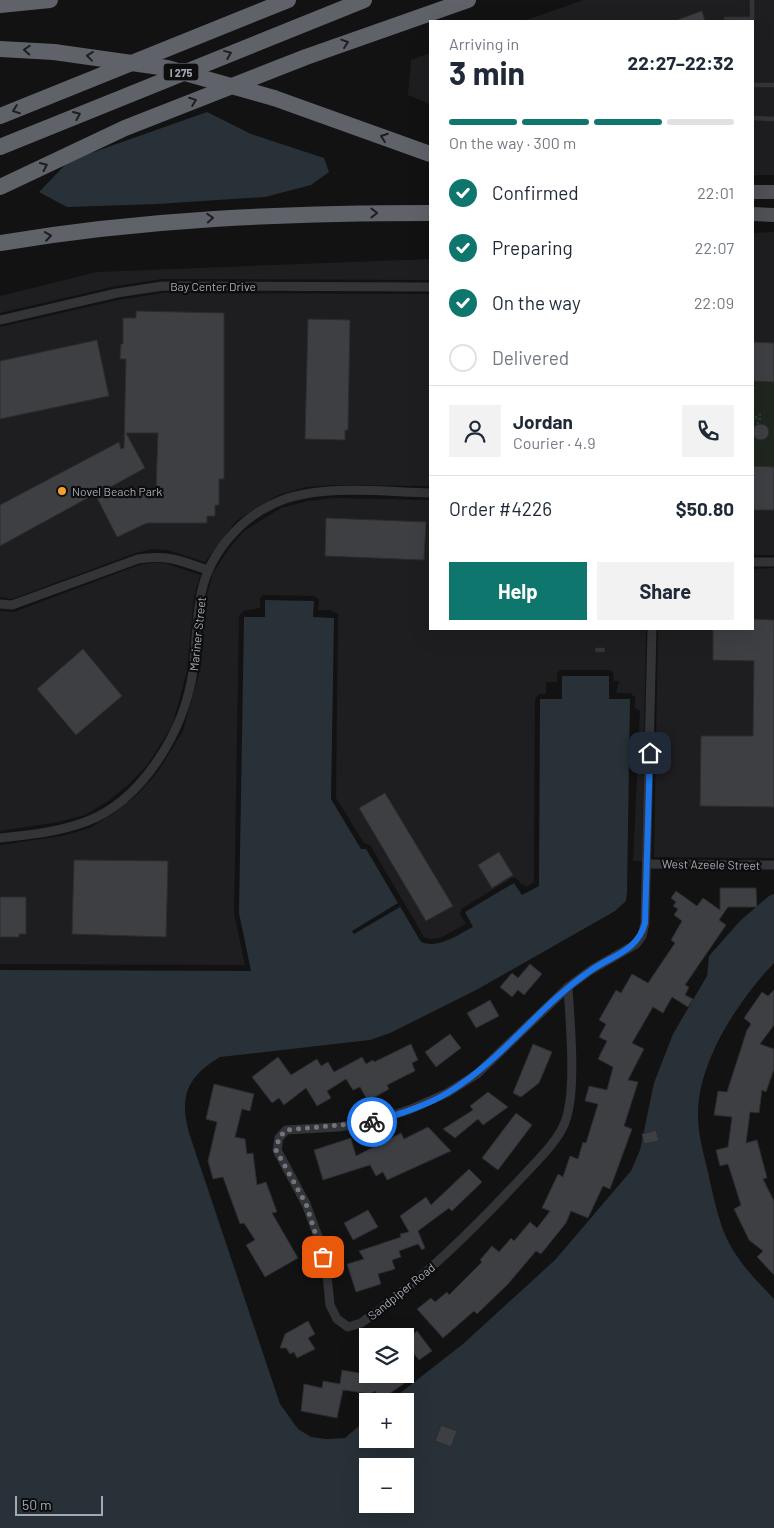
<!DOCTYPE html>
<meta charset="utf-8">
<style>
body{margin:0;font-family:Barlow,sans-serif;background:#f2f2f3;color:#1f2937;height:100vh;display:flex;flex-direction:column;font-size:19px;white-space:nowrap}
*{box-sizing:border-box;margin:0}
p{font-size:16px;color:#747a83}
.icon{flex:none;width:28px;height:28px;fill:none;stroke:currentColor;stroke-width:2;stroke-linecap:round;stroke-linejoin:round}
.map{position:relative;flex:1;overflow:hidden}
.drawer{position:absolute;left:429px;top:20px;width:325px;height:610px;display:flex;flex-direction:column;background:#fff;border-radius:0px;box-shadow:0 5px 20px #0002}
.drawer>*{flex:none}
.fabs{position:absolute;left:359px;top:1328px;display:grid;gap:10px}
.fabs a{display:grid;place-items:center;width:55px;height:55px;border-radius:0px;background:#fff;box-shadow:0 5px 20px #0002;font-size:25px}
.scale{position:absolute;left:15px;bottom:12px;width:88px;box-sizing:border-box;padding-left:5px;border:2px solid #a3a9b4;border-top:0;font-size:14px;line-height:18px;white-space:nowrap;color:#a3a9b4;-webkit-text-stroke:4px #0d0d0e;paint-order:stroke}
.pin{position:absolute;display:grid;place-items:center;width:42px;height:42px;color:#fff;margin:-21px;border-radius:10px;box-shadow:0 2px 8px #0006}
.courier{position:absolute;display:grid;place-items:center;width:50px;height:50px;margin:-25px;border:4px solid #1a73e8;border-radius:50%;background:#fff;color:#222;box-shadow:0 1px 6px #0007}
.overview em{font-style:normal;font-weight:700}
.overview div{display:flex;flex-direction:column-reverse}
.overview{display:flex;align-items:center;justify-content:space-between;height:85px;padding:0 20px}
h1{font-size:32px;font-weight:700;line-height:38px}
.bar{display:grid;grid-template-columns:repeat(4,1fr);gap:8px 5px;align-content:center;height:60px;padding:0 20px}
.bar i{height:6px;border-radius:4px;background:#e0e1e3}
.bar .current{background:#0f766e}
.bar p{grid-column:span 4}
.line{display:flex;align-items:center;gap:12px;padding:0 20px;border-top:1px solid #e0e1e3}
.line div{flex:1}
.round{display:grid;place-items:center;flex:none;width:52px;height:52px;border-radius:0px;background:#f2f2f3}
ol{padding:0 20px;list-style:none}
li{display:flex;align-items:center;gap:15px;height:55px}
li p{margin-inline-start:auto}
li .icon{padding:5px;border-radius:50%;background:#0f766e;color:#fff;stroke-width:4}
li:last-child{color:#747a83}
li i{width:28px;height:28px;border:2px solid #e0e1e3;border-radius:50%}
.button{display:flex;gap:10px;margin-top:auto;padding:10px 20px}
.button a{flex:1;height:58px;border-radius:0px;background:#0f766e;color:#fff;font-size:20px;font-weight:700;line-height:58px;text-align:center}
.button a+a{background:#f2f2f3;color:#1f2937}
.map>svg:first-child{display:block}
</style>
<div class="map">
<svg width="774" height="1528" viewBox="0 0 774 1528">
<rect width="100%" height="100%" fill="#121213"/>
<g fill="#1e1e20">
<polygon points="584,0 774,0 774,175 753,175 752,21 523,21"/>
<polygon points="430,53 430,104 408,95 411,60"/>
<polygon points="774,232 774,376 753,375 752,233"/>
<polygon points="430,259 430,280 162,279 116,286 0,313 0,296 97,272"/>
<polygon points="163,293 430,294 430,486 335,485 306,487 278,495 236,521 205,562 167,550 153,549 136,553 12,599 0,597 0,327 118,300"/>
<rect x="753" y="472" width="21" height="83"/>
<polygon points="335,498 430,500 430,629 646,629 642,861 633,861 640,711 635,708 635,697 630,693 616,693 619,681 614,681 613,672 609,670 560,670 557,674 557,682 546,682 546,694 539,694 535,699 534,882 526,887 524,884 522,885 516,878 512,878 461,909 460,914 466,924 442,937 431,939 424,937 370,845 364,843 336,798 338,614 330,610 318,610 319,600 315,596 264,595 260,598 260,608 243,611 239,617 234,913 245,965 0,964 0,845 62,836 90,828 114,813 137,795 157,773 183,731 199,673 206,599 213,573 228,550 244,531 281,508 308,501"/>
<polygon points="154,563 164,563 200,575 194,597 187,671 172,726 148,764 129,784 108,801 85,815 59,822 0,831 0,611 14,612 139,565"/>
<polygon points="774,568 774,858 654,857 658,629 752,629 753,569"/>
</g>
<polygon fill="#1e261e" points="753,381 774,382 774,467 753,466"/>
<g fill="#283137" fill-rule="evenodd">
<polygon points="207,112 251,134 324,158 329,172 311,185 265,197 157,204 67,207 39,192 66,164 91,153"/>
<path d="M265 600 314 601 313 617 334 618 331 799 361 849H366L421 942C439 949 457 935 473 927L465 912 514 883 522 895 539 886 540 699H562V676H609V699H630L627 892 626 901 615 911 478 989 390 1033 370 1040 220 1057C187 1077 179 1096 189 1133L280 1404 298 1429 311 1437 326 1439 345 1438 367 1419 368 1439H405V1401H390L463 1344 555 1260 631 1171 640 1150 654 1083 673 1034 707 976 709 956 740 921 769 896 774 894V963C738 1001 697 1062 698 1117 698 1136 705 1158 709 1177 713 1195 717 1214 724 1232 734 1258 755 1279 774 1299V1528H0V970L251 971 239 913 244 617H265ZM368 1466H405V1504H368Z"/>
</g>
<polygon fill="#121213" points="398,903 400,907 354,934 352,931"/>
<g fill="#3d3f43" stroke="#2b2c2f" fill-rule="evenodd">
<polygon points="702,11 705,21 677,21 677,20"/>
<path d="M136 311 224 313V479H219V505H215V516H207V523H147L117 537 95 494 0 546V505L119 442 121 449 124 448 126 359H120L121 344H123V318H136ZM126 433H158L156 489H107L145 468Z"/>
<polygon points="308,319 350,320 348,430 345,430 345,440 305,439"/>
<polygon points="97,340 109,396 0,419 0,361"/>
<polygon points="752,342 774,343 774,382 752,381"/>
<circle cx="761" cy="432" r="8"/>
<polygon points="752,466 774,467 774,510 752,510"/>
<polygon points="326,518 426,522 424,560 325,556"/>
<polygon points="752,619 774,620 774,807 700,806 701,736 753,736 754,661 713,660 713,629 752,629"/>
<polygon points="83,649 122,696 76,735 37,689"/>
<polygon points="385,793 453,906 426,921 359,808"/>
<polygon points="499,852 513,875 492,888 478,865"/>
<polygon points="74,860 168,861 166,937 72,934"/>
<polygon points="720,888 756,888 757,907 728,907 719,920 726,925 685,985 689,987 685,995 693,999 688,1007 672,997 663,1013 653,1007 632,1043 644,1049 628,1080 638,1082 624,1126 632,1129 610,1189 603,1186 588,1218 571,1211 566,1223 541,1254 536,1251 508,1284 477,1314 474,1311 443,1338 417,1309 431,1298 435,1302 447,1292 449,1295 482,1262 480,1260 492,1246 499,1252 511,1238 514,1241 530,1222 537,1228 550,1211 542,1208 558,1174 563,1177 570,1156 578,1159 583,1142 586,1143 598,1104 585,1101 589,1086 607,1090 613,1067 598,1059 607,1041 599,1037 606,1024 599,1020 616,990 621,993 632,974 648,983 675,943 671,940 682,921 674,915 678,909 673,906 676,902 671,898 676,891 697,906 703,898 720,910"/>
<polygon points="0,897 26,897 26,934 19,934 19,937 0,937"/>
<polygon points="530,964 542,974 524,995 518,990 512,997 500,987 512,973 518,978"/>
<polygon points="774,990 774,1025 760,1044 774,1049 774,1069 766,1092 762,1090 759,1113 750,1112 746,1143 757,1140 767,1178 763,1179 774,1201 774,1275 757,1257 763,1251 749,1240 734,1209 741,1205 728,1164 720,1166 716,1150 728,1147 732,1117 714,1115 718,1091 727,1092 747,1030 751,1024 744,1018 762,992 768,996"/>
<polygon points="490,1000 499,1016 476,1028 467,1013"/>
<polygon points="450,1034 461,1048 436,1067 425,1052"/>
<polygon points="411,1044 418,1060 412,1063 415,1071 387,1085 389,1089 368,1101 360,1087 353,1090 346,1079 327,1091 331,1098 317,1106 306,1088 284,1105 279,1098 272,1103 252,1077 278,1057 291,1075 317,1059 321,1066 328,1062 334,1072 362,1057 366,1064 373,1060 374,1062"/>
<polygon points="533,1044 552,1052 539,1083 521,1097 513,1093"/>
<polygon points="214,1084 254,1094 250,1111 242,1109 235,1137 245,1139 247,1154 253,1153 257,1185 266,1182 277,1212 272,1213 298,1258 265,1277 246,1245 255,1240 244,1223 240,1224 223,1177 213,1179 208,1161 217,1122 206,1119"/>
<polygon points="488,1092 508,1107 483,1125 478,1119 455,1138 443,1129 473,1110 470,1106"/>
<polygon points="516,1113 532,1125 498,1170 482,1158"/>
<polygon points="428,1127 451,1151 387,1180 383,1172 376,1176 370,1165 323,1180 314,1150 351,1138 356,1156 401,1133 404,1139"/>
<polygon points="656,1130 659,1141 644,1144 642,1134"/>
<polygon points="469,1169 482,1182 452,1211 449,1208 418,1231 425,1248 422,1250 418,1244 399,1251 401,1257 392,1260 395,1269 378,1274 381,1284 356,1292 347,1264 364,1259 359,1251 401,1237 400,1234 409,1232 400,1216 426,1197 431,1205"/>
<polygon points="368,1210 378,1227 353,1240 344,1223"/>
<polygon points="308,1321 315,1334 308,1338 315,1349 297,1358 294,1352 290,1354 286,1348 280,1348 285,1334"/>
<polygon points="405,1328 411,1336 417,1331 432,1351 419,1360 414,1354 405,1360"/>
<polygon points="342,1370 365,1374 399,1374 405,1383 380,1400 375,1391 366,1397 365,1393 343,1390 337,1418 301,1411 304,1384 322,1388 323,1381 340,1384"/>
<polygon points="441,1425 457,1431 451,1447 435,1441"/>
</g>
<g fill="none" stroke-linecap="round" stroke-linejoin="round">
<g stroke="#393b3f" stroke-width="2" stroke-dasharray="2.5 4" stroke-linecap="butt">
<polyline points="756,416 758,424"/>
<polyline points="752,419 761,419 761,415 759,414"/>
</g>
<g stroke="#333438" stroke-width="4.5">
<polyline points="726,21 726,19 752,19 752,0"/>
<polyline points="752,85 774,85"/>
<polyline points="752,118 774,119"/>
<polyline points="597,650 603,650"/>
</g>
<g stroke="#333438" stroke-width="9">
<polyline points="0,320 117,293 163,286 430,287"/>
<polyline points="752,562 774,562"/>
<path d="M0 604 12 605 138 559C166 554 182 561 207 570"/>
<path d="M0 838C29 835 58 832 85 822 143 801 185 729 193 671 196 648 196 624 200 600 206 557 239 517 280 501 323 484 384 492 430 493"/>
<polyline points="648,864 774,865"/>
<path d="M568 987C570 1022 577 1091 565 1122 559 1140 536 1162 523 1176 473 1230 421 1281 361 1323L348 1327 337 1319 330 1305 327 1275 319 1239 306 1204 277 1150 279 1138 286 1130 338 1127 373 1122 411 1109 447 1093 477 1074Z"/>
<polyline points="568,987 591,970 636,944 642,936 645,923 652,629"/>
</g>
<g stroke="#4f5157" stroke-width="14">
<polyline points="752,192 774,192"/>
<polyline points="752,214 774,215"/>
</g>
<g stroke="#5f6269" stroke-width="16">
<polyline points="0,5 50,0"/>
<polyline points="0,49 54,52"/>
<polyline points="274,98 430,154"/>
<polyline points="0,116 288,0"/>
<polyline points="0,147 364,0"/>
<polyline points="0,187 125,128 306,57 468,0"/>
<path d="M0 243C145 219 283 213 430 213"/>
</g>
<polyline stroke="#5f6269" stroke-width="16" points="54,52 167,68 274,98"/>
</g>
<defs><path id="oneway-chevron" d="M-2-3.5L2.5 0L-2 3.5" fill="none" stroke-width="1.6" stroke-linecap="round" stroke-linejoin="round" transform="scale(1.25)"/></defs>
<g stroke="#1d1e20">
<use href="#oneway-chevron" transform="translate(345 43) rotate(-19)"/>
<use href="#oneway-chevron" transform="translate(27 50) rotate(-177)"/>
<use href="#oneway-chevron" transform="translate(228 54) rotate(-22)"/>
<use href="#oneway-chevron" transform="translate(90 56) rotate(-173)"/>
<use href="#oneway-chevron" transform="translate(193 101) rotate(-21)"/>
<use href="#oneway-chevron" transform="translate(16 110) rotate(159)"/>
<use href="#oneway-chevron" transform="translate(77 115) rotate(-23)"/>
<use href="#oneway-chevron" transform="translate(384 137) rotate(-160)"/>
<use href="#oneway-chevron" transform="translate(44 166) rotate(-25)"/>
<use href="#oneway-chevron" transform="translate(374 213)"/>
<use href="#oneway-chevron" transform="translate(210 218) rotate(-4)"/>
<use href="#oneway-chevron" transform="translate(48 236) rotate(-8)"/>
</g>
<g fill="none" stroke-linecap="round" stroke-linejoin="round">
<polyline stroke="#70747c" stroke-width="5" stroke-dasharray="0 9" points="323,1257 306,1204 276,1150 279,1138 286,1130 372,1122"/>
<path stroke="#1a73e8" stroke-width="6" d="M372 1122C398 1115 426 1106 449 1092 503 1059 539 1006 590 971 612 955 637 952 645 923L650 753"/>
</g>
<circle fill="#f2a22a" stroke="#0d0d0e" stroke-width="2" cx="62" cy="491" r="5"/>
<g text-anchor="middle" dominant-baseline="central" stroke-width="4.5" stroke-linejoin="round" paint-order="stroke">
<rect fill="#0d0d0e" stroke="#767a82" stroke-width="1" x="163.5" y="63.5" width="35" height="17" rx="4"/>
<g font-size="11" font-weight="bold" fill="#a3a9b4">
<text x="181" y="72">I 275</text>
</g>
<g font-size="12" fill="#a3a9b4" stroke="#0d0d0e">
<text x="213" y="286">Bay Center Drive</text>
<text transform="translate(197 634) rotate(-84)">Mariner Street</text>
<text transform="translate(711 864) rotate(1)">West Azeele Street</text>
<text transform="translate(401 1291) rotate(-39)">Sandpiper Road</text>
</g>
<g font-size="12" fill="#a3a9b4" stroke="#0d0d0e" text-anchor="start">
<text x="72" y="491">Novel Beach Park</text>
</g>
</g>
</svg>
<div class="fabs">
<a><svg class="icon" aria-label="layers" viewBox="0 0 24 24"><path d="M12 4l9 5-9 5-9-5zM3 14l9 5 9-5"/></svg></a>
<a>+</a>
<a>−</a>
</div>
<div class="scale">50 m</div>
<div class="pin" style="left:323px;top:1257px;background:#ea580c"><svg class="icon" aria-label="bag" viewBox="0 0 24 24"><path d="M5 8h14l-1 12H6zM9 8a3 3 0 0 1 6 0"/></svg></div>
<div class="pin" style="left:650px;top:753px;background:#1f2937"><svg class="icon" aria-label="home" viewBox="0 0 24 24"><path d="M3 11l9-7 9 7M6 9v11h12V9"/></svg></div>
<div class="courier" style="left:372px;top:1122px"><svg class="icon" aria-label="bike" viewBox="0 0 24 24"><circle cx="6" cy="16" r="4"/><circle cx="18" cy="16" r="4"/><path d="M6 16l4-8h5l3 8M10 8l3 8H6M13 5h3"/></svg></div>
<section class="drawer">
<div class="overview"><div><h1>3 min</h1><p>Arriving in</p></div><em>22:27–22:32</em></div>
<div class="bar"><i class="current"></i><i class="current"></i><i class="current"></i><i></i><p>On the way · 300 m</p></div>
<ol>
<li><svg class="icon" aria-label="check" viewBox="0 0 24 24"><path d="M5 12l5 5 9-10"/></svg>Confirmed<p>22:01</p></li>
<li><svg class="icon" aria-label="check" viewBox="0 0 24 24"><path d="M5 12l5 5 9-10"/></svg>Preparing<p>22:07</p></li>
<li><svg class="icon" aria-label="check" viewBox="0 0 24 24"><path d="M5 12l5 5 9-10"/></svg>On the way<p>22:09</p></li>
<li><i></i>Delivered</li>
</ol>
<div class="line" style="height:90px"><a class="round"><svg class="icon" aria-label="person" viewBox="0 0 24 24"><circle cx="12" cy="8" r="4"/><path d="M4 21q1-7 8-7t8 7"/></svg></a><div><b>Jordan</b><p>Courier · 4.9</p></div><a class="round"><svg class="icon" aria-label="phone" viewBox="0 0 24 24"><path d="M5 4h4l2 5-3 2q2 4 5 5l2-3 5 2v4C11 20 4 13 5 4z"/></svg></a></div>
<div class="line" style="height:65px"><div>Order #4226</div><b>$50.80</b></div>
<div class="button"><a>Help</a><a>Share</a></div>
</section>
</div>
